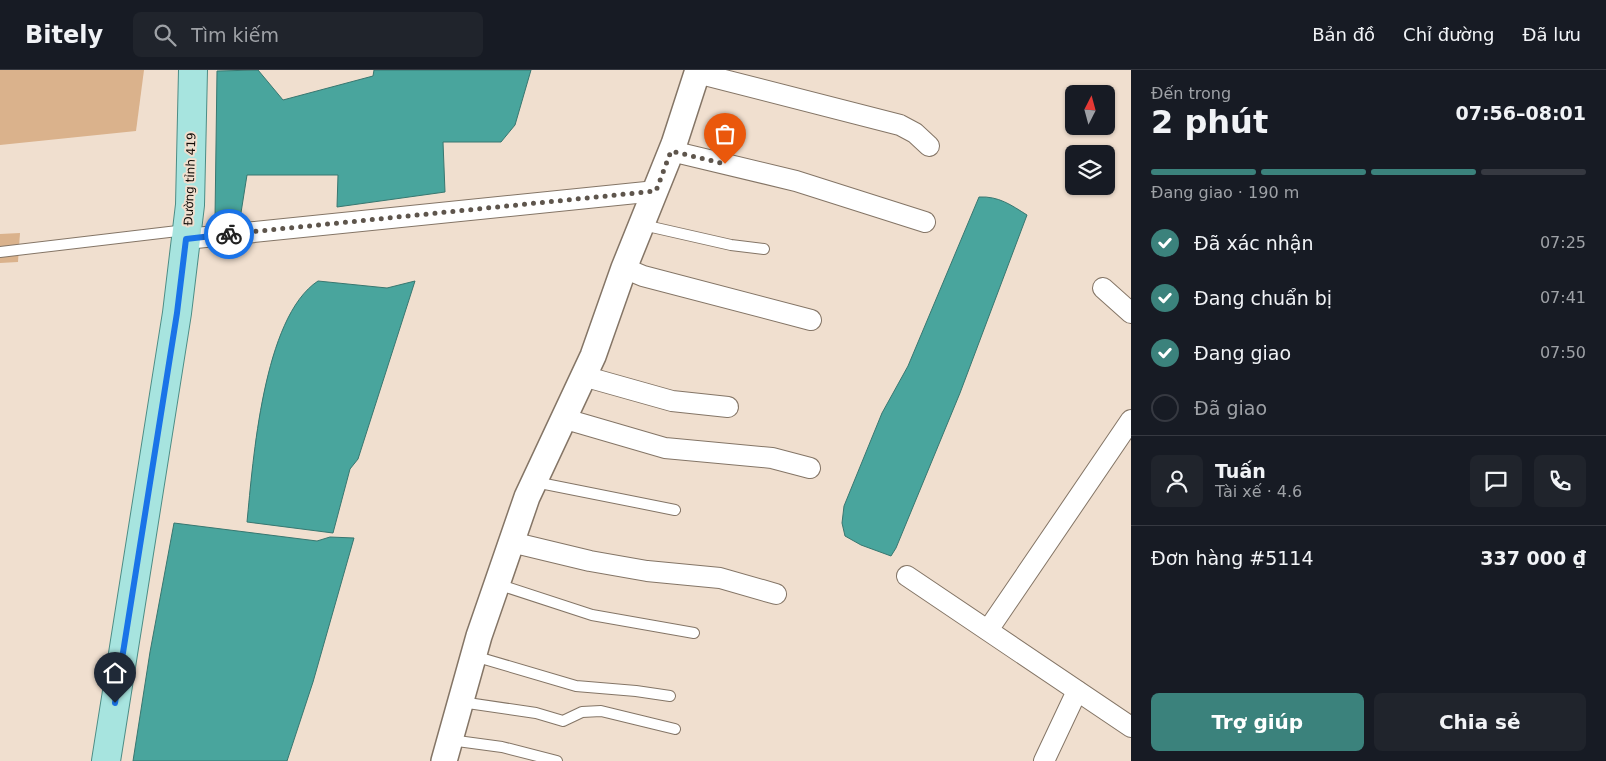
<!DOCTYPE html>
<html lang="vi">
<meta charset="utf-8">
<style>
body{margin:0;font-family:"DejaVu Sans",sans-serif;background:#20242c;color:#f1f3f6;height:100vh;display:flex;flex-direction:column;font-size:19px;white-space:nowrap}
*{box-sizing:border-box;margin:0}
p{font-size:16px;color:#9ea1a6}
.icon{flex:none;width:28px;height:28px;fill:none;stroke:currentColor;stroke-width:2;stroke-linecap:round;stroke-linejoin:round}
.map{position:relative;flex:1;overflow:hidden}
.sheet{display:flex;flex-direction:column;background:#171b24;width:475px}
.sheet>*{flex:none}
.needle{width:32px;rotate:6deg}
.controls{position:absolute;left:1065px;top:15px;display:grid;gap:10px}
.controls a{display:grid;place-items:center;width:50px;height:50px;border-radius:8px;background:#171b24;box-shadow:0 1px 4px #0004;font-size:25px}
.pin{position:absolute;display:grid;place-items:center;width:42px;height:42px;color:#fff;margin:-51px -21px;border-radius:50% 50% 50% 0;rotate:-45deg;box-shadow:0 0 5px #0007}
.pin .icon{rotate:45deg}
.courier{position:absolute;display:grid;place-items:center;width:50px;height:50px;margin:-25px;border:4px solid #1a73e8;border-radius:50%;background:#fff;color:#222;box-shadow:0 1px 6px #0007}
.headline em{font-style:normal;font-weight:700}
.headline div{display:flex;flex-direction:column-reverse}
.headline{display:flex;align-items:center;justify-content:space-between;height:85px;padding:0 20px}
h1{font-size:32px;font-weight:700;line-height:38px}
.bar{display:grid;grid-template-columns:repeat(4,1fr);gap:8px 5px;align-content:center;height:60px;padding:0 20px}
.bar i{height:6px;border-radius:4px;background:#363941}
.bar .on{background:#3b827c}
.bar p{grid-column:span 4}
.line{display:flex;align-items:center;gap:12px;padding:0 20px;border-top:1px solid #363941}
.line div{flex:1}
.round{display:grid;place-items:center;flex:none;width:52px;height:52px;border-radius:8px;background:#20242c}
ol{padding:0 20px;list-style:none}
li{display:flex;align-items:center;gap:15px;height:55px}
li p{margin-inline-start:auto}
li .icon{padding:5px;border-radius:50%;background:#3b827c;color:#fff;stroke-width:4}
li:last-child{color:#9ea1a6}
li i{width:28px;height:28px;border:2px solid #363941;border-radius:50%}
.action{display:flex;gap:10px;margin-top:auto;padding:10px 20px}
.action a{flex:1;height:58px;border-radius:8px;background:#3b827c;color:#fff;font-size:20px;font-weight:700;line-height:58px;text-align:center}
.action a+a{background:#20242c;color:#f1f3f6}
header{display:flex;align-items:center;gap:30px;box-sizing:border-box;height:70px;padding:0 25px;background:#171b24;border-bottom:1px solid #363941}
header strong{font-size:24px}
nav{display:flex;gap:28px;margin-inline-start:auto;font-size:18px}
.search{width:350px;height:45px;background:#20242c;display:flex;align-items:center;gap:12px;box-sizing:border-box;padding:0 18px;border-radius:8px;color:#9ea1a6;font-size:19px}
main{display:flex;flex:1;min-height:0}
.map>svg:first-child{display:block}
</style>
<header>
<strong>Bitely</strong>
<div class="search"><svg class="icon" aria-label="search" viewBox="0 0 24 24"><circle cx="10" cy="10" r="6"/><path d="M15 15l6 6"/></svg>Tìm kiếm</div>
<nav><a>Bản đồ</a><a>Chỉ đường</a><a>Đã lưu</a></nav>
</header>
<main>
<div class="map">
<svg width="1131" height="691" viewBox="0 0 1131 691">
<rect width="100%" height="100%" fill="#f0dfcf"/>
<g fill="#dab28c">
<polygon points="0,0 144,0 136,61 0,75"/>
<polygon points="20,163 18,192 0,193 0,164"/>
</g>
<g fill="#49a59d" stroke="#387770">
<polygon points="258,0 283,30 373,6 374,0 531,0 515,55 501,72 443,72 445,122 337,137 338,105 247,105 240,149 215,148 217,1"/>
<path d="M979 127C999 126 1011 135 1027 145L960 323 896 478 891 486 861 475 845 466 842 453 844 436 882 343 908 296Z"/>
<path d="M318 211 387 218 415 211 358 389 350 399 333 463 247 452C253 391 263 247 318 211Z"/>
<polygon points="174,453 317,471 330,467 354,468 313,612 287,691 133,691 150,582"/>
</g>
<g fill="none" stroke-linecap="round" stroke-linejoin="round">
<defs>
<g id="service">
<polyline points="643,155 731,175 764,179"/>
<polyline points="0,182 186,160"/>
<polyline points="535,412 675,440"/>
<polyline points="497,514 592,545 694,563"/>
<polyline points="474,586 576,616 636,621 670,626"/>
<polyline points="461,632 536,643 563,651 582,642 601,641 675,659"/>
<polyline points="450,670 502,677 557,691"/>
</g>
<g id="minor">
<polyline points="697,3 900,55 915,63 929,76"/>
<polyline points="671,81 796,111 925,152"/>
<polyline points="186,169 656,121"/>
<polyline points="624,198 643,206 811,250"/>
<polyline points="1103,218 1131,243"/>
<polyline points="583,306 672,331 728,337"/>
<polyline points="562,348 665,378 772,388 810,398"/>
<polyline points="511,472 590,491 647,501 720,508 776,524"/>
<polyline points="907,506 1131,657"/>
<polyline points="988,560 1131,350"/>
<polyline points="1044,691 1077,621"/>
</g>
<polyline id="tertiary" points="444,691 479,566 527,427 593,286 624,198 674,74 698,0"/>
<polyline id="primary" points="106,691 177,243 190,135 193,0"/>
</defs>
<use href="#service" stroke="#847566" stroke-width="12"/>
<use href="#minor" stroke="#847566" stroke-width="22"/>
<use href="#tertiary" stroke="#847566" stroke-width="28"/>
<use href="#primary" stroke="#4c8c85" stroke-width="30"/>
<use href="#service" stroke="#fff" stroke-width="10"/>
<use href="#minor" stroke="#fff" stroke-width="20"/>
<use href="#tertiary" stroke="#fff" stroke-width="25"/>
<use href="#primary" stroke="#a7e4df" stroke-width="28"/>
</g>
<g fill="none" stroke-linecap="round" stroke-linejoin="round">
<polyline stroke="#5e554c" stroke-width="5" stroke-dasharray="0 9" points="229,164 656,121 671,81 725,94"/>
<polyline stroke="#1a73e8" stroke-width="6" points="115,633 177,243 186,169 229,164"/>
</g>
<g text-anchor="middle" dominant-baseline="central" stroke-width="4" stroke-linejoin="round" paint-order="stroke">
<g font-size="12" fill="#100b06" stroke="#f0dfcf">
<text transform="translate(190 109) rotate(-88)">Đường tỉnh 419</text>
</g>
</g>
</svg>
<div class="controls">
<a><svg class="needle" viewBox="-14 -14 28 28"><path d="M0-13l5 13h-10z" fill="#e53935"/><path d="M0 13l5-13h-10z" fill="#9ea1a6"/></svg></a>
<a><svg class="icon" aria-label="layers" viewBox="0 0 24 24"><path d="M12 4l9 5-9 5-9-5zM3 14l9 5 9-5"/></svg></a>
</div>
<div class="pin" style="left:725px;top:94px;background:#ea580c"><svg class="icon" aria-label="bag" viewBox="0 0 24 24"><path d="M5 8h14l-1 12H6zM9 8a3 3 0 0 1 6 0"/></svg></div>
<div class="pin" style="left:115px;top:633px;background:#1f2937"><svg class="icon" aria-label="home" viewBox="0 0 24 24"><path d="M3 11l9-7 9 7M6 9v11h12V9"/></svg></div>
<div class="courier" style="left:229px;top:164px"><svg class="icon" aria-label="bike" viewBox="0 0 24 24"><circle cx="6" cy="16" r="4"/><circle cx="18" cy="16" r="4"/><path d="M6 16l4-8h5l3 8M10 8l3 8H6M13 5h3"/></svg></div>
</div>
<section class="sheet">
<div class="headline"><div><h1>2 phút</h1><p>Đến trong</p></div><em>07:56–08:01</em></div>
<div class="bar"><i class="on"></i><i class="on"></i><i class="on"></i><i></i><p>Đang giao · 190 m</p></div>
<ol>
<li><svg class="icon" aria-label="check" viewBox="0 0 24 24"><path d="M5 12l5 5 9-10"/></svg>Đã xác nhận<p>07:25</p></li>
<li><svg class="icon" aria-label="check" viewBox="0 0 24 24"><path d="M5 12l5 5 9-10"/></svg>Đang chuẩn bị<p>07:41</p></li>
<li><svg class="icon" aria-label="check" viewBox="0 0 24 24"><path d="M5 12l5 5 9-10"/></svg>Đang giao<p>07:50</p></li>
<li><i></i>Đã giao</li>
</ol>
<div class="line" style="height:90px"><a class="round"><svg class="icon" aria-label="person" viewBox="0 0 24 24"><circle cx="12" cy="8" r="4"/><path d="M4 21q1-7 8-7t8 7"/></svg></a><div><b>Tuấn</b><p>Tài xế · 4.6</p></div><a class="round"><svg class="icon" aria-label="chat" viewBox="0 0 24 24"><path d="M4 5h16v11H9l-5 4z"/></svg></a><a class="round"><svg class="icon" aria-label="phone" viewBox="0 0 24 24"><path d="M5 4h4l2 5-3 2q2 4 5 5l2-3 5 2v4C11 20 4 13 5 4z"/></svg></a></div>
<div class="line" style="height:65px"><div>Đơn hàng #5114</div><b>337 000 ₫</b></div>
<div class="action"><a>Trợ giúp</a><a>Chia sẻ</a></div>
</section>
</main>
